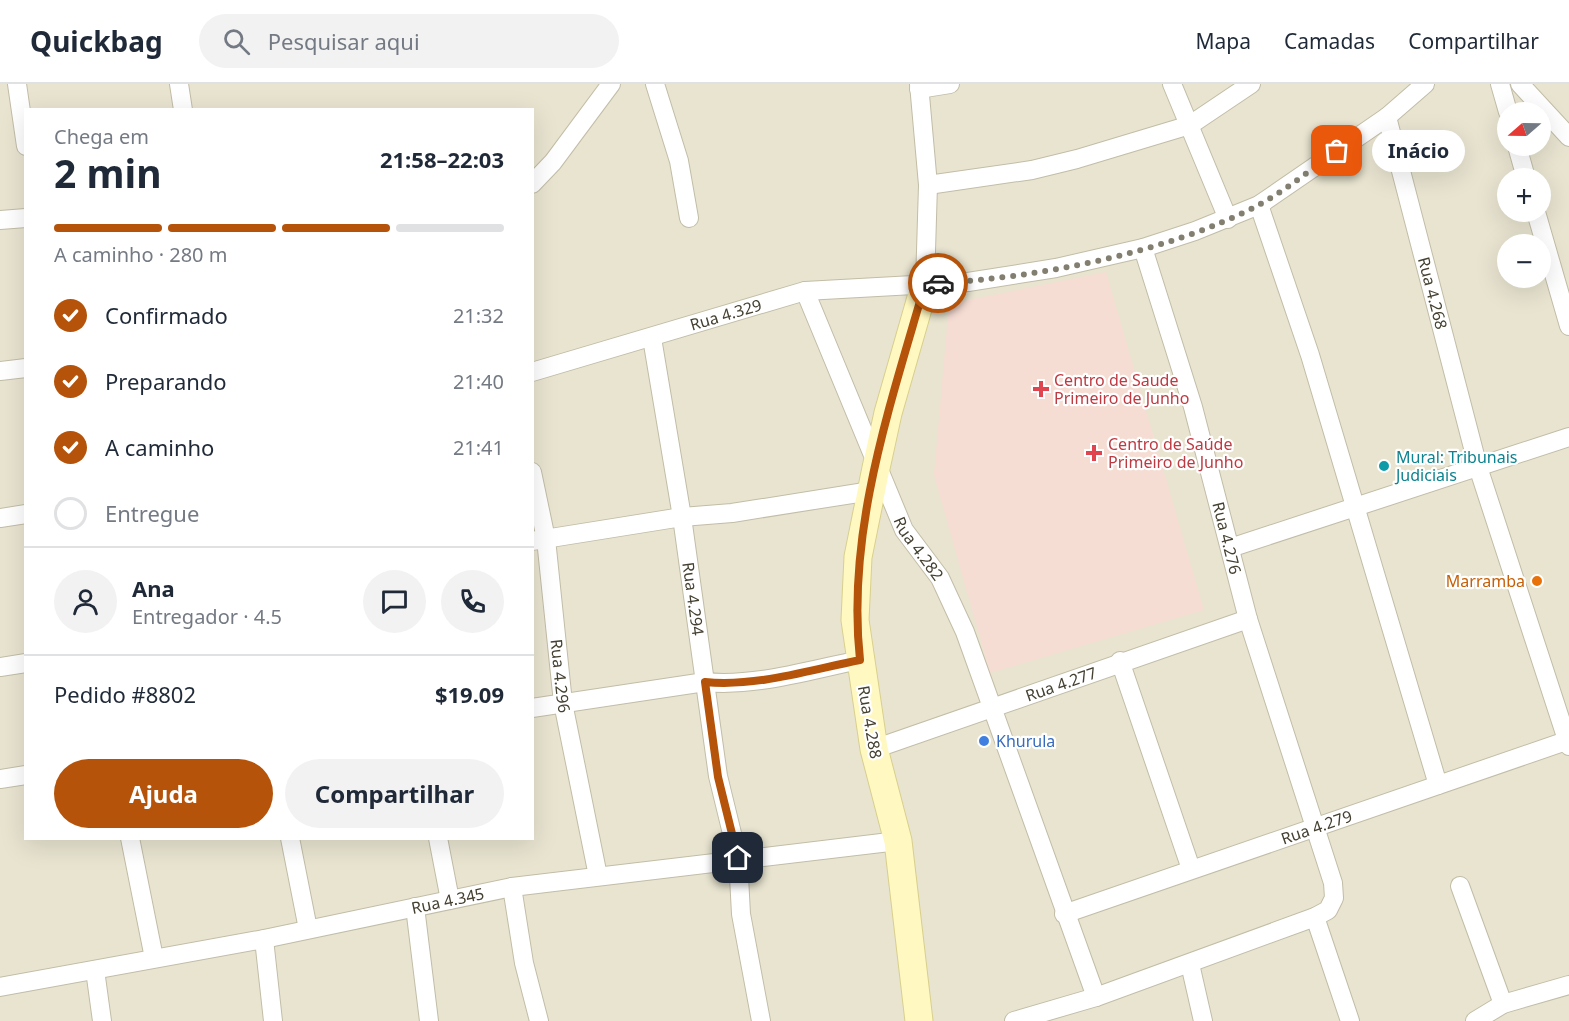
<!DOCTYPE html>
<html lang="pt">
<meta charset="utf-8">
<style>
body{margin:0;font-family:"Noto Sans",sans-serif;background:#f2f2f3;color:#1f2937;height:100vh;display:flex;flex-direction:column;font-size:22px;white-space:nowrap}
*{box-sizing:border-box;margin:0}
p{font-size:20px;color:#747a83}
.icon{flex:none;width:33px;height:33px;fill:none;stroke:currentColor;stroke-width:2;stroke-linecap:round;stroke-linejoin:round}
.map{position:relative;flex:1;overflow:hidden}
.drawer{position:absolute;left:24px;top:24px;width:510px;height:732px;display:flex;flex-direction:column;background:#fff;border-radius:0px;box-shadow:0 6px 24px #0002}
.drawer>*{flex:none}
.needle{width:39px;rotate:250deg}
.buttons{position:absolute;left:1497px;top:18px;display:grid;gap:12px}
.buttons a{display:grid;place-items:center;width:54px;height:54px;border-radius:50%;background:#fff;box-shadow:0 6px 24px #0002;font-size:30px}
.pin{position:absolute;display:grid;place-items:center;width:51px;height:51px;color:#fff;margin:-26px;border-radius:12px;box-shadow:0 3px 9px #0006}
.courier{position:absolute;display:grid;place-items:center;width:60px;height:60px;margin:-30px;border:4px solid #b45309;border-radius:50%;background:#fff;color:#222;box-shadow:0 2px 8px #0007}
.bubble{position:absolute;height:42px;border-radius:21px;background:#fff;box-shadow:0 6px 24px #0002;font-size:20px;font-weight:700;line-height:42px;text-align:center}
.overview em{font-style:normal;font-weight:700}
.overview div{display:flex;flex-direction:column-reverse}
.overview{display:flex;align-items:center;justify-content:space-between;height:102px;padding:0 30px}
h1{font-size:39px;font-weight:700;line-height:45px}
.bar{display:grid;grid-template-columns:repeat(4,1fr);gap:9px 6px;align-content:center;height:72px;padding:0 30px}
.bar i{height:8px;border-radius:4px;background:#e0e1e3}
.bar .selected{background:#b45309}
.bar p{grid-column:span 4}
.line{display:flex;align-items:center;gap:15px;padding:0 30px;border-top:2px solid #e0e1e3}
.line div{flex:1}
.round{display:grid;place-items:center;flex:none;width:63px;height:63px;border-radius:32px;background:#f2f2f3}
ol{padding:0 30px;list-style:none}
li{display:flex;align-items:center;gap:18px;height:66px}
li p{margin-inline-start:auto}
li .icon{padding:6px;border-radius:50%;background:#b45309;color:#fff;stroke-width:4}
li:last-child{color:#747a83}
li i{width:33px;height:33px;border:3px solid #e0e1e3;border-radius:50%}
.button{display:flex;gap:12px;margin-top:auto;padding:12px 30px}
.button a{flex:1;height:69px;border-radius:36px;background:#b45309;color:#fff;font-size:24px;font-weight:700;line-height:69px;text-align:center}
.button a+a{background:#f2f2f3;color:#1f2937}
header{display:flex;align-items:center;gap:36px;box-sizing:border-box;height:84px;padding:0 30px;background:#fff;border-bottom:2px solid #e0e1e3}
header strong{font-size:28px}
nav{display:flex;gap:33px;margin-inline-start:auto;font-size:21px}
.search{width:420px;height:54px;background:#f2f2f3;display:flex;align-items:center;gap:15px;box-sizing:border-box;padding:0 21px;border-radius:33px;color:#747a83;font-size:22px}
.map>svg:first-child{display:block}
</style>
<header>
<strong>Quickbag</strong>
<div class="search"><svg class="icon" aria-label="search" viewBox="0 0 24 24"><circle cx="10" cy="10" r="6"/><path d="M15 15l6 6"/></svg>Pesquisar aqui</div>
<nav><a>Mapa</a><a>Camadas</a><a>Compartilhar</a></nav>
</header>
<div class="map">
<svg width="1569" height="937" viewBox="0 0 1569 937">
<rect width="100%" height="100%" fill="#f3f1e2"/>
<path fill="#e8e4d0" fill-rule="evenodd" d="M0 0H1569V937H0ZM26 26H532V754H26ZM1508 28H1540V62H1508ZM1508 94H1540V128H1508ZM1508 160H1540V194H1508Z"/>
<polygon fill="#f6ddd4" points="1106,188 1204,526 990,589 934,391 949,220"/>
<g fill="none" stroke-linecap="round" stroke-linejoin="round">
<defs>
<g id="street">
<polyline points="17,0 26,62"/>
<polyline points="179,0 183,26"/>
<polyline points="655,0 679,77 689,134"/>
<polyline points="919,0 928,101 925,200"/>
<polyline points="1172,0 1228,135"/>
<polyline points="1500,0 1508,28"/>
<polyline points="1520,0 1569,53"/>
<polyline points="919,5 950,0"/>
<path id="s1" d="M1387 33 1478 383 1569 662"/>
<polyline points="1517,62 1526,94"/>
<polyline points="532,100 553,78 611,0"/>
<polyline points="928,101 1032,86 1077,75 1190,41 1251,0"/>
<polyline points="1259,121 1310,271 1438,701"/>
<polyline points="1536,128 1569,242"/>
<polyline points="0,136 26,134"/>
<path id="s2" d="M805 207 904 446 940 494 965 548 1096 913"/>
<path id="s3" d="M652 254 682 433 718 692 738 774 741 830 761 937"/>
<polyline points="0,287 26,284"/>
<path id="s4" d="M532 288 805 207 968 198 1056 184 1143 164 1195 147 1259 121 1387 33 1425 0"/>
<path id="s5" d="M532 388 546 455 563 619 598 792"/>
<polyline points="0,434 26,430"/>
<polyline points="532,457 682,433 732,429 871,407"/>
<polyline points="1230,464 1569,353"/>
<polyline points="1120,577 1191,785"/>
<polyline points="0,583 26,579"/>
<path d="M532 624 705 598C756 603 809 586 860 576"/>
<path id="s6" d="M874 665 1248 535"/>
<polyline points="0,695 26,691"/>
<polyline points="130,754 154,874"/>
<polyline points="290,754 308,845"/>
<polyline points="438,754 450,816"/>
<polyline points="1460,802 1503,920"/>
<polyline points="512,803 524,879 539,937"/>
<polyline points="415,823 429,937"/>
<path id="s7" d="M1064 830 1569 656"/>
<polyline points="1315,833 1350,937"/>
<polyline points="264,855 273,937"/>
<polyline points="1190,880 1203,937"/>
<polyline points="95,886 102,937"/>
<path id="s8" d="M0 903 264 855 512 803 898 757"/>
<polyline points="1014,937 1096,913 1315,833 1328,826 1334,814 1333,799 1248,535 1193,323 1143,164"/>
<polyline points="1475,937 1503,920 1569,901"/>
</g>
<polyline id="secondary" points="919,937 898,757 874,665 855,536 858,473 876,384 888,329 925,200"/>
</defs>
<use href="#street" stroke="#c2bda7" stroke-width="20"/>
<use href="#secondary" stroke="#d8cf8c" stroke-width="29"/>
<use href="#street" stroke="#fff" stroke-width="18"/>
<use href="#secondary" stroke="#fff8c1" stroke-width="27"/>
</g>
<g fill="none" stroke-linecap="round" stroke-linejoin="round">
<path stroke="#827f70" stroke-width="6" stroke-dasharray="0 10.8" d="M938 199C1037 194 1169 168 1257 122 1285 107 1311 85 1337 67"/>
<path stroke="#b45309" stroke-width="8" d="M738 774 718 693 705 598C757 603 809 586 860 576 846 448 890 322 925 200L938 199"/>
</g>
<g fill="#e0444e" stroke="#fff" stroke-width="2">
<path d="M1038 296h6v6h6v6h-6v6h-6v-6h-6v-6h6z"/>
<path d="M1091 360h6v6h6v6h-6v6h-6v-6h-6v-6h6z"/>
</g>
<circle fill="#0f9aa8" stroke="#fff" stroke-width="2" cx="1384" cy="382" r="6"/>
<circle fill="#e8710a" stroke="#fff" stroke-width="2" cx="1537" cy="497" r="6"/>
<circle fill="#3f7fe0" stroke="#fff" stroke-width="2" cx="984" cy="657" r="6"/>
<g text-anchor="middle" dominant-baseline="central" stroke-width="4.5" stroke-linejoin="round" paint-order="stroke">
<g font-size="16" fill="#454132" stroke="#fff">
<text stroke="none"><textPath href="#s1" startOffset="182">Rua 4.268</textPath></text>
<text stroke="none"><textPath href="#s4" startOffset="202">Rua 4.329</textPath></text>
<text transform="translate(1227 454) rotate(76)">Rua 4.276</text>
<text stroke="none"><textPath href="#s2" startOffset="282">Rua 4.282</textPath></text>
<text stroke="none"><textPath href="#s3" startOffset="264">Rua 4.294</textPath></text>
<text stroke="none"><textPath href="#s5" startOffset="206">Rua 4.296</textPath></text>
<text stroke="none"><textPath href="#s6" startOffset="198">Rua 4.277</textPath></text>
<text transform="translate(870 638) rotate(80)">Rua 4.288</text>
<text stroke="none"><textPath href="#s7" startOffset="267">Rua 4.279</textPath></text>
<text stroke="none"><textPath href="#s8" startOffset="456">Rua 4.345</textPath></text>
</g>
<g font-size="16" fill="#be3a42" stroke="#fff" text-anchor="start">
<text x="1054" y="296">Centro de Saude<tspan x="1054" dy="18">Primeiro de Junho</tspan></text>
<text x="1108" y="360">Centro de Saúde<tspan x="1108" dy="18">Primeiro de Junho</tspan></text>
</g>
<g font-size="16" fill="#0d838f" stroke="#fff" text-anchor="start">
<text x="1396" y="373">Mural: Tribunais<tspan x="1396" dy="18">Judiciais</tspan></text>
</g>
<g font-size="16" fill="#c56008" stroke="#fff" text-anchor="end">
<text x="1525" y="497">Marramba</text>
</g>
<g font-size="16" fill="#366cbe" stroke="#fff" text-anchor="start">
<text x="996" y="657">Khurula</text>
</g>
</g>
</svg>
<div class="buttons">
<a><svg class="needle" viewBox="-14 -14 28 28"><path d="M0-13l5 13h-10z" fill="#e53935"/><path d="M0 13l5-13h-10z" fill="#747a83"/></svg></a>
<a>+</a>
<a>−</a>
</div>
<div class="pin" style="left:1337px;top:67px;background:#ea580c"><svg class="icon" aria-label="bag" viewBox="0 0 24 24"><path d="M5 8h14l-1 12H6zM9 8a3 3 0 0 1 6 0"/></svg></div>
<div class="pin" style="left:738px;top:774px;background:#1f2937"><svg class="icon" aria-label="home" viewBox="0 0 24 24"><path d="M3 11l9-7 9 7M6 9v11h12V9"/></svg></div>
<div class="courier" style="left:938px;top:199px"><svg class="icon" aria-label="car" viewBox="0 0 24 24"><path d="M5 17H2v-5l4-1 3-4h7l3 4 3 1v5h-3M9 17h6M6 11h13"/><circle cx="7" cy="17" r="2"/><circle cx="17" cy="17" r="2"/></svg></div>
<div class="bubble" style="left:1372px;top:46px;width:93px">Inácio</div>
<section class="drawer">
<div class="overview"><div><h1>2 min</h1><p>Chega em</p></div><em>21:58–22:03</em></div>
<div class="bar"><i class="selected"></i><i class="selected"></i><i class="selected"></i><i></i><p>A caminho · 280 m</p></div>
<ol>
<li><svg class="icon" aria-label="check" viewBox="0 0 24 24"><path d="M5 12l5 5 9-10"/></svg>Confirmado<p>21:32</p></li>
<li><svg class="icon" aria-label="check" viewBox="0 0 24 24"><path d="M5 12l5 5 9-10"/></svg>Preparando<p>21:40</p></li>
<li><svg class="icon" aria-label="check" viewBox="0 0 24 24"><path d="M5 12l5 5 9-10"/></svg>A caminho<p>21:41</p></li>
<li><i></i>Entregue</li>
</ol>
<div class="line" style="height:108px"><a class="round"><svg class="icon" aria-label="person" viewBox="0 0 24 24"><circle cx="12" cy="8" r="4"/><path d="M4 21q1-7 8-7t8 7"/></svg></a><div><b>Ana</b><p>Entregador · 4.5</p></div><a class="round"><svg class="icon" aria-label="chat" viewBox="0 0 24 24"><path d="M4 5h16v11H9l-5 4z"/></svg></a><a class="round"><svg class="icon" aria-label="phone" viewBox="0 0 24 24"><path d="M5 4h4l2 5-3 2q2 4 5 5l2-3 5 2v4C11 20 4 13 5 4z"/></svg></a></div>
<div class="line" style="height:78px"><div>Pedido #8802</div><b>$19.09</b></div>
<div class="button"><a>Ajuda</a><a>Compartilhar</a></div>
</section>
</div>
